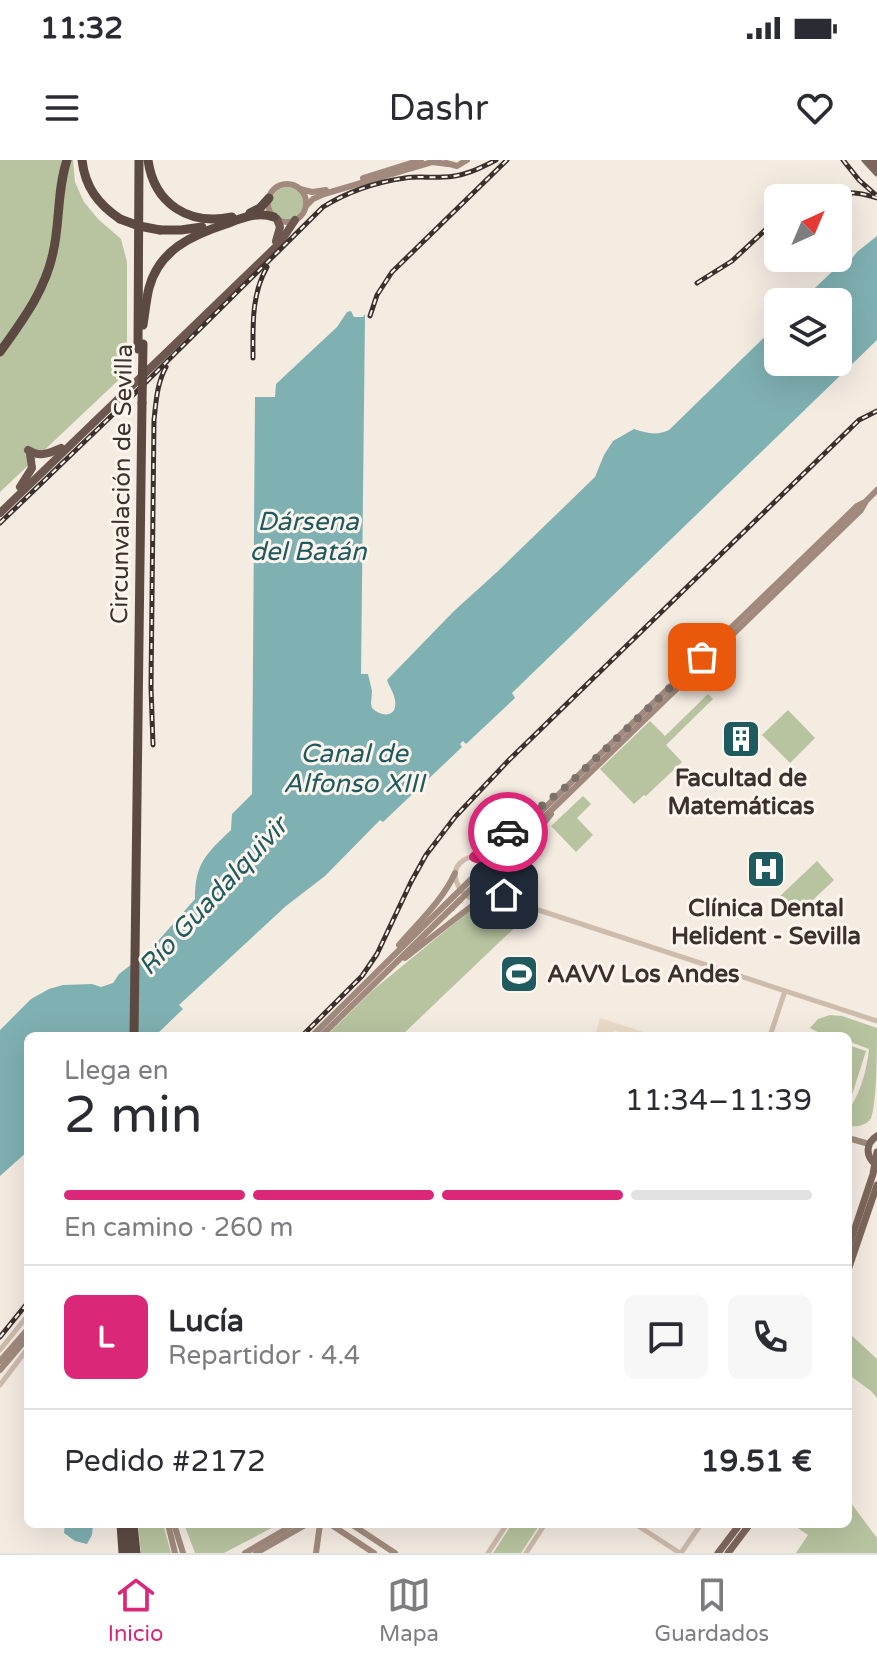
<!DOCTYPE html>
<html lang="es">
<meta charset="utf-8">
<style>
body{margin:0;font-family:"Varela Round",sans-serif;background:#f7f7f7;color:#2b2b33;height:100vh;display:flex;flex-direction:column;font-size:30px;white-space:nowrap}
*{box-sizing:border-box;margin:0}
p{font-size:26px;color:#7c7c81}
.icon{flex:none;width:44px;height:44px;fill:none;stroke:currentColor;stroke-width:2;stroke-linecap:round;stroke-linejoin:round}
.map{position:relative;flex:1;overflow:hidden}
.sheet{position:absolute;left:24px;top:872px;width:828px;height:496px;display:flex;flex-direction:column;background:#fff;border-radius:12px;box-shadow:0 8px 32px #0002}
.sheet>*{flex:none}
.needle{width:52px;rotate:44deg}
.controls{position:absolute;left:764px;top:24px;display:grid;gap:16px}
.controls a{display:grid;place-items:center;width:88px;height:88px;border-radius:12px;background:#fff;box-shadow:0 8px 32px #0002;font-size:40px}
.pin{position:absolute;display:grid;place-items:center;width:68px;height:68px;color:#fff;margin:-34px;border-radius:16px;box-shadow:0 4px 12px #0006}
.courier{position:absolute;display:grid;place-items:center;width:80px;height:80px;margin:-40px;border:6px solid #db2777;border-radius:50%;background:#fff;color:#222;box-shadow:0 2px 10px #0007}
.summary em{font-style:normal;font-weight:600}
.summary div{display:flex;flex-direction:column-reverse}
.summary{display:flex;align-items:center;justify-content:space-between;height:136px;padding:0 40px}
h1{font-size:52px;font-weight:600;line-height:60px}
.bar{display:grid;grid-template-columns:repeat(4,1fr);gap:12px 8px;align-content:center;height:96px;padding:0 40px}
.bar i{height:10px;border-radius:6px;background:#e1e1e2}
.bar .current{background:#db2777}
.bar p{grid-column:span 4}
.line{display:flex;align-items:center;gap:20px;padding:0 40px;border-top:2px solid #e1e1e2}
.line div{flex:1}
.round{display:grid;place-items:center;flex:none;width:84px;height:84px;border-radius:12px;background:#f7f7f7}
.status{display:flex;justify-content:space-between;align-items:center;height:56px;padding:0 40px;background:#fff;direction:ltr}
.status svg{height:22px;fill:currentColor}
header{display:flex;justify-content:space-between;align-items:center;height:104px;padding:0 40px;background:#fff;font-size:36px;font-weight:600}
.tabs{display:flex;justify-content:space-around;align-items:center;height:112px;border-top:2px solid #e1e1e2;background:#fff;font-size:22px;color:#7c7c81}
.tabs a{display:grid;justify-items:center;gap:4px}
.tabs .current{color:#db2777}
.map>svg:first-child{display:block}
</style>
<div class="status"><b>11:32</b><svg viewBox="0 0 49 12"><path d="M0 12V9h3v3zM5 12V6h3v6zM10 12V3h3v9zM15 12V0h3v12zM26 1h20v11H26zM47 4h2v5h-2z"/></svg></div>
<header><svg class="icon" aria-label="menu" viewBox="0 0 24 24"><path d="M4 6h16M4 12h16M4 18h16"/></svg>Dashr<svg class="icon" aria-label="heart" viewBox="0 0 24 24"><path d="M12 20l-8-8c-3-5 5-10 8-4 3-6 11-1 8 4z"/></svg></header>
<div class="map">
<svg width="877" height="1393" viewBox="0 0 877 1393">
<rect width="100%" height="100%" fill="#f4ebe1"/>
<g fill="#b8c4a0">
<polygon points="0,0 73,0 75,22 84,42 98,59 121,79 127,102 127,212 0,332"/>
<circle cx="287" cy="43" r="16"/>
<polygon points="708,534 713,539 666,585 682,602 646,636 644,635 634,644 600,609 650,561 665,576"/>
<polygon points="788,550 815,578 790,603 762,575"/>
<polygon points="583,636 591,644 577,658 593,675 576,692 551,666"/>
<polygon points="817,701 834,720 797,755 780,736"/>
<polygon points="494,742 531,752 401,876 326,876 373,830 473,748"/>
<path d="M830 855 842 856 877 868C877 888 877 943 871 958 866 966 857 967 848 966V948H850C861 931 867 909 869 889L848 881V876H825L810 868 818 859Z"/>
<polygon points="848,885 866,891 849,944 848,943"/>
<polygon points="848,1172 877,1199 877,1238 871,1231 848,1214"/>
<polygon points="848,1339 877,1378 877,1393 796,1393 808,1375 792,1364 848,1364"/>
<polygon points="138,1364 163,1364 171,1393 141,1393"/>
<polygon points="184,1364 279,1364 224,1393 195,1393"/>
<polygon points="512,1364 540,1364 521,1393 493,1393"/>
</g>
<polygon fill="#ecdcc8" points="600,858 652,875 652,876 626,876 626,874 614,870 611,876 595,876"/>
<g fill="#7fb0b2">
<path d="M877 76V180L512 533 515 538 466 584 463 581 460 584 462 587 383 662 380 660 325 716 286 746 179 845 183 849 155 876H28V991L0 1016V870L31 839 49 829 63 825 92 824 101 827 113 823 119 814 150 790 195 739C195 703 206 694 231 670L232 654 252 634 255 237H275L276 224 337 167 347 152 351 151 354 157H363L365 154 361 514H368L372 531 371 544 372 548C382 558 398 557 395 540 394 533 389 526 387 520L454 451 497 412 595 317 604 295 613 281 634 269C646 273 657 276 669 270L778 164V202H838V142H800L835 109 850 101 857 92Z"/>
<polygon points="65,1364 93,1364 92,1375 87,1384 75,1381 64,1373"/>
</g>
<g fill="none" stroke-linecap="round" stroke-linejoin="round">
<g stroke="#cdbbac" stroke-width="5">
<path d="M498 726C483 765 436 717 464 700 469 696 476 696 482 699 503 710 493 727 509 739"/>
<polyline points="490,738 517,743 877,861"/>
<polyline points="770,876 785,831"/>
<polyline points="0,1190 28,1155"/>
<polyline points="0,1225 28,1188"/>
<polyline points="635,1364 680,1393"/>
<polyline points="488,1393 507,1364"/>
<polyline points="526,1393 545,1364"/>
<polyline points="681,1393 701,1364"/>
</g>
<g stroke="#a18a7d" stroke-width="6">
<polyline points="446,3 457,6 467,0"/>
<polyline points="363,18 421,0"/>
<circle cx="287" cy="43" r="19"/>
<polyline points="300,29 312,32 326,30"/>
<polyline points="306,46 313,39 324,34 432,2 448,4"/>
<polyline points="495,696 857,346 863,343"/>
<polyline points="474,697 486,690 541,647"/>
<polyline points="499,701 861,350 866,341 877,330"/>
<polyline points="499,721 551,654"/>
<path d="M399 785C418 763 443 740 455 713"/>
<polyline points="405,798 478,741"/>
<polyline points="312,876 454,736"/>
<polyline points="321,876 459,741"/>
<polyline points="848,978 869,984"/>
<polyline points="0,1201 28,1169"/>
<polyline points="0,1210 28,1177"/>
<polyline points="168,1364 175,1393"/>
<polyline points="174,1364 183,1393"/>
<polyline points="330,1364 374,1393"/>
<polyline points="351,1364 395,1393"/>
<polyline points="245,1393 295,1364"/>
<polyline points="256,1393 307,1364"/>
<polyline points="316,1393 320,1364"/>
</g>
<g stroke="#7d675c" stroke-width="7">
<polyline points="865,0 877,13"/>
<polyline points="872,0 877,5"/>
<path d="M875 1004C865 995 866 983 877 976"/>
<polyline points="848,1089 873,1014 877,992"/>
<polyline points="848,1110 877,1025"/>
<polyline points="718,1393 740,1364"/>
<polyline points="728,1393 750,1364"/>
</g>
<g stroke="#6c584f" stroke-width="8">
<polyline points="276,81 280,67 277,59"/>
<path d="M28 290C41 298 49 293 61 288"/>
<polyline points="20,327 32,308 30,294"/>
<polyline points="0,353 279,84 295,60"/>
</g>
<g stroke="#5c4a42" stroke-width="9">
<path d="M82 0C85 27 98 44 120 59"/>
<path d="M148 0C154 44 189 66 232 57"/>
<polyline points="250,53 260,48 269,38"/>
<polyline points="160,70 181,70 202,67"/>
<path d="M143 165C145 153 146 140 149 128 159 90 192 75 226 64 242 58 258 51 274 57"/>
<polyline points="138,189 139,0"/>
<path d="M0 192C22 161 45 131 53 93 60 63 57 30 67 0"/>
<polyline points="134,876 142,243"/>
<polyline points="121,1364 123,1393"/>
<polyline points="133,1364 136,1393"/>
<polyline points="127,1367 129,1393"/>
</g>
<defs>
<g id="rail">
<polyline points="843,0 859,20 877,36"/>
<path d="M813 38C835 32 855 30 877 38"/>
<polyline points="697,123 732,101 778,58"/>
<polyline points="370,156 377,135 392,112 507,0"/>
<path d="M253 198C253 167 251 135 267 107"/>
<path d="M0 363 130 238 323 47C347 32 377 22 405 18 418 16 430 18 443 17 462 17 479 9 496 0"/>
<path d="M153 585 151 527 154 260C156 242 157 223 166 207"/>
<polyline points="302,876 362,816 377,794 411,722 426,695 455,657 509,600 827,291 859,260 877,251"/>
<polyline points="0,1177 25,1146"/>
</g>
</defs>
<use href="#rail" stroke="#3b302b" stroke-width="5"/>
<use href="#rail" stroke="#fbf5ee" stroke-width="2" stroke-dasharray="6" stroke-linecap="butt"/>
<g stroke="#a18a7d" stroke-width="6">
<polyline points="454,736 495,696"/>
<polyline points="459,741 499,701"/>
</g>
<g stroke="#5c4a42" stroke-width="9">
<polyline points="120,59 139,66 160,70"/>
<polyline points="142,243 143,184"/>
</g>
</g>
<g fill="none" stroke-linecap="round" stroke-linejoin="round">
<polyline stroke="#7c716b" stroke-width="8" stroke-dasharray="0 14.4" points="508,672 566,627 702,497"/>
<path stroke="#db2777" stroke-width="10" d="M504 735 517 743 490 738C508 721 494 703 474 697L508 672"/>
</g>
<defs>
<symbol id="building-square" viewBox="-11 -11 22 22"><rect x="-9" y="-9" width="18" height="18" rx="4" fill="#1f5a5e" stroke="#fbf5ee"/><path d="M-4-6H4V6H1V3H-1V6H-4ZM-2.5-4.3h1.7v1.8h-1.7ZM.8-4.3h1.7v1.8H.8ZM-2.5-1h1.7V.8h-1.7ZM.8-1h1.7V.8H.8Z" fill="#fff"/></symbol>
<symbol id="hospital-square" viewBox="-11 -11 22 22"><rect x="-9" y="-9" width="18" height="18" rx="4" fill="#1f5a5e" stroke="#fbf5ee"/><path d="M-5-5h3v3.5h4V-5h3V5h-3V1.5h-4V5h-3Z" fill="#fff"/></symbol>
<symbol id="stadium-square" viewBox="-11 -11 22 22"><rect x="-9" y="-9" width="18" height="18" rx="4" fill="#1f5a5e" stroke="#fbf5ee"/><path d="M0-5a6.5 5 0 1 0 0 10a6.5 5 0 1 0 0-10ZM-3.5-1.8h7v3.6h-7Z" fill="#fff"/></symbol>
</defs>
<g fill-rule="evenodd">
<use href="#building-square" x="719" y="557" width="44" height="44"/>
<use href="#hospital-square" x="744" y="687" width="44" height="44"/>
<use href="#stadium-square" x="497" y="792" width="44" height="44"/>
</g>
<g text-anchor="middle" dominant-baseline="central" stroke-width="6" stroke-linejoin="round" paint-order="stroke">
<g font-size="24" fill="#3b302b" stroke="#fbf5ee">
<text transform="translate(122 324) rotate(-89)">Circunvalación de Sevilla</text>
</g>
<g font-size="24" font-weight="bold" fill="#3b302b" stroke="#fbf5ee">
<text x="741" y="618">Facultad de<tspan x="741" dy="28">Matemáticas</tspan></text>
<text x="766" y="748">Clínica Dental<tspan x="766" dy="28">Helident - Sevilla</tspan></text>
<text x="547" y="814" text-anchor="start">AAVV Los Andes</text>
</g>
<g font-size="26" font-style="italic" fill="#1f5a5e" stroke="#fbf5ee">
<text x="308" y="361">Dársena<tspan x="308" dy="30">del Batán</tspan></text>
<text x="354" y="593">Canal de<tspan x="354" dy="30">Alfonso XIII</tspan></text>
<text transform="translate(213 736) rotate(-47)">Río Guadalquivir</text>
</g>
</g>
</svg>
<div class="controls">
<a><svg class="needle" viewBox="-14 -14 28 28"><path d="M0-13l5 13h-10z" fill="#e53935"/><path d="M0 13l5-13h-10z" fill="#7c7c81"/></svg></a>
<a><svg class="icon" aria-label="layers" viewBox="0 0 24 24"><path d="M12 4l9 5-9 5-9-5zM3 14l9 5 9-5"/></svg></a>
</div>
<div class="pin" style="left:702px;top:497px;background:#ea580c"><svg class="icon" aria-label="bag" viewBox="0 0 24 24"><path d="M5 8h14l-1 12H6zM9 8a3 3 0 0 1 6 0"/></svg></div>
<div class="pin" style="left:504px;top:735px;background:#1f2937"><svg class="icon" aria-label="home" viewBox="0 0 24 24"><path d="M3 11l9-7 9 7M6 9v11h12V9"/></svg></div>
<div class="courier" style="left:508px;top:672px"><svg class="icon" aria-label="car" viewBox="0 0 24 24"><path d="M5 17H2v-5l4-1 3-4h7l3 4 3 1v5h-3M9 17h6M6 11h13"/><circle cx="7" cy="17" r="2"/><circle cx="17" cy="17" r="2"/></svg></div>
<section class="sheet">
<div class="summary"><div><h1>2 min</h1><p>Llega en</p></div><em>11:34–11:39</em></div>
<div class="bar"><i class="current"></i><i class="current"></i><i class="current"></i><i></i><p>En camino · 260 m</p></div>
<div class="line" style="height:144px"><b class="round" style="background:#db2777;color:#fff">L</b><div><b>Lucía</b><p>Repartidor · 4.4</p></div><a class="round"><svg class="icon" aria-label="chat" viewBox="0 0 24 24"><path d="M4 5h16v11H9l-5 4z"/></svg></a><a class="round"><svg class="icon" aria-label="phone" viewBox="0 0 24 24"><path d="M5 4h4l2 5-3 2q2 4 5 5l2-3 5 2v4C11 20 4 13 5 4z"/></svg></a></div>
<div class="line" style="height:104px"><div>Pedido #2172</div><b>19.51 €</b></div>
</section>
</div>
<nav class="tabs">
<a class="current"><svg class="icon" aria-label="home" viewBox="0 0 24 24"><path d="M3 11l9-7 9 7M6 9v11h12V9"/></svg>Inicio</a>
<a><svg class="icon" aria-label="map" viewBox="0 0 24 24"><path d="M3 6l6-2 6 2 6-2v14l-6 2-6-2-6 2zM9 4v14M15 6v14"/></svg>Mapa</a>
<a><svg class="icon" aria-label="saved" viewBox="0 0 24 24"><path d="M7 4h10v16l-5-4-5 4z"/></svg>Guardados</a>
</nav>
